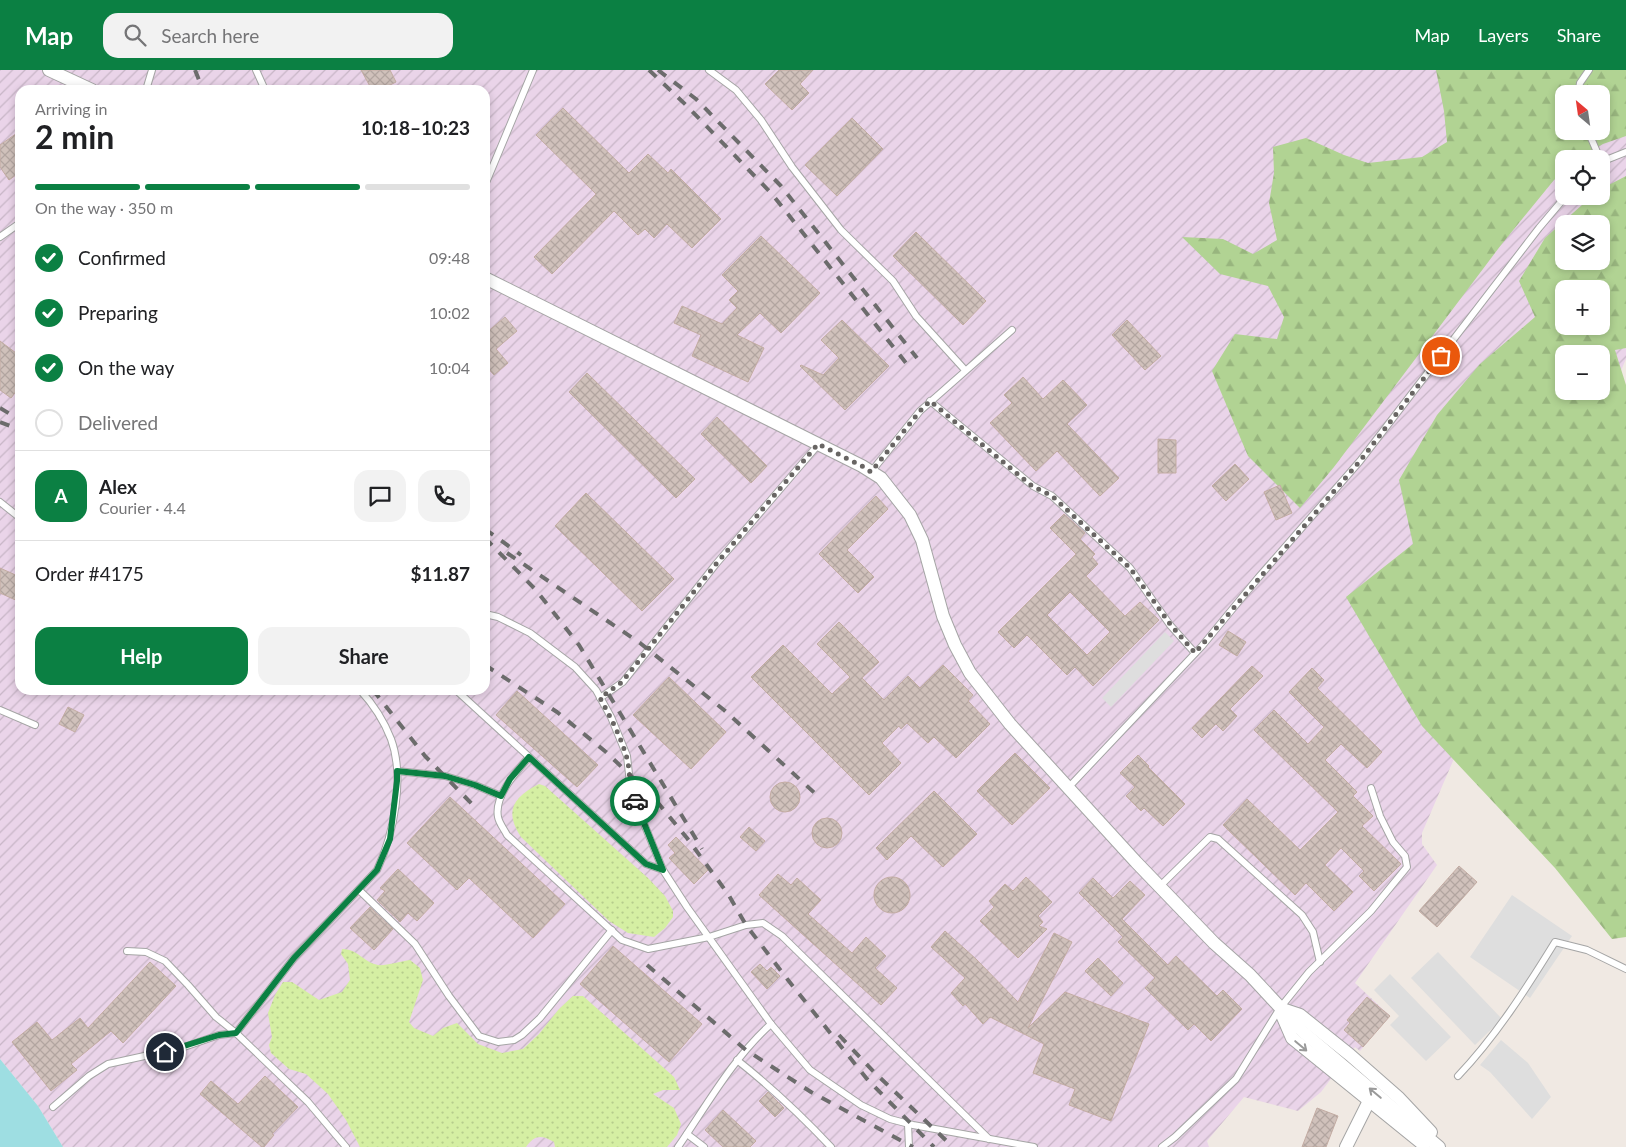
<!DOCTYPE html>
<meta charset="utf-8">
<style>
body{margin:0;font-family:Lato,sans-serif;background:#f2f2f2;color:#202124;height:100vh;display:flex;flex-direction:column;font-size:19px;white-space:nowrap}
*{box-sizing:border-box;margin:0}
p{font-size:16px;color:#757577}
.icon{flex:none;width:28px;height:28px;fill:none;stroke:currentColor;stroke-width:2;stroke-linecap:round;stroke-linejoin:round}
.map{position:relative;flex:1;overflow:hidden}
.panel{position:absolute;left:15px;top:15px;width:475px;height:610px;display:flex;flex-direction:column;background:#fff;border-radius:15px;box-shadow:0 2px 8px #0003}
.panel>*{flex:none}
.needle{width:32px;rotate:331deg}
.controls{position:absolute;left:1555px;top:15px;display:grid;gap:10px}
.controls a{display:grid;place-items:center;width:55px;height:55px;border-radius:10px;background:#fff;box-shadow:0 2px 8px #0003;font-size:25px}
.pin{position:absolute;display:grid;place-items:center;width:42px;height:42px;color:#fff;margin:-21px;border:2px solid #fff;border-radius:50%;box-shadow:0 1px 5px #0007}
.courier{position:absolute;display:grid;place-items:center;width:50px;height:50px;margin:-25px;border:4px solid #0b8043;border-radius:50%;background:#fff;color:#222;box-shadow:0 1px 6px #0007}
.summary em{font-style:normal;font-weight:700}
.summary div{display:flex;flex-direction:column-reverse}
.summary{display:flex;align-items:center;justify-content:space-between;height:85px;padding:0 20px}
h1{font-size:32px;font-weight:700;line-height:38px}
.bar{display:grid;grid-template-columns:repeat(4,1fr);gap:8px 5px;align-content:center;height:60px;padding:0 20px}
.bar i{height:6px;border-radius:4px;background:#e0e0e0}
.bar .active{background:#0b8043}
.bar p{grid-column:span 4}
.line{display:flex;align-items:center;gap:12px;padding:0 20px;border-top:1px solid #e0e0e0}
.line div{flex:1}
.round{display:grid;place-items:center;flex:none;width:52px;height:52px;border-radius:15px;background:#f2f2f2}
ol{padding:0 20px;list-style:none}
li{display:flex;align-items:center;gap:15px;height:55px}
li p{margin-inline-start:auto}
li .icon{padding:5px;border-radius:50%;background:#0b8043;color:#fff;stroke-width:4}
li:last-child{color:#757577}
li i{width:28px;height:28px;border:2px solid #e0e0e0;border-radius:50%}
.button{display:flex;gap:10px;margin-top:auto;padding:10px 20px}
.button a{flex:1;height:58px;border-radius:15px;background:#0b8043;color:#fff;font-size:20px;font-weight:700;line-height:58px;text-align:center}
.button a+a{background:#f2f2f2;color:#202124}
header{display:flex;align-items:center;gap:30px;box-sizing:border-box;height:70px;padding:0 25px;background:#0b8043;color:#fff}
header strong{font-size:24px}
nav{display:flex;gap:28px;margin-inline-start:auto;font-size:18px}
.search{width:350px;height:45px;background:#f2f2f2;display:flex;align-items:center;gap:12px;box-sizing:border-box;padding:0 18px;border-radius:15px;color:#757577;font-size:19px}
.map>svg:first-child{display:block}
</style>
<header>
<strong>Map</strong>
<div class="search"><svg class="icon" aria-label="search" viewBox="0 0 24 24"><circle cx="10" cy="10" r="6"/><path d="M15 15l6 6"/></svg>Search here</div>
<nav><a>Map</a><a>Layers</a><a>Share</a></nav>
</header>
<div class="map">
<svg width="1626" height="1077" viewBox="0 0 1626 1077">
<defs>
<pattern id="industrial-furrows" width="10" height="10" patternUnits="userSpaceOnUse" patternTransform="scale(1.25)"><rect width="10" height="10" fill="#ead4e9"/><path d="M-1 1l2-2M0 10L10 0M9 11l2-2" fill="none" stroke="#c8b6c7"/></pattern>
<pattern id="grass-dots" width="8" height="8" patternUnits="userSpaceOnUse" patternTransform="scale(1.25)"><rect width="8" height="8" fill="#d5efa3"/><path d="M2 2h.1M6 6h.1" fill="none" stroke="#b6cc8c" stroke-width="1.8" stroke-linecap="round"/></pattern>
<pattern id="forest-firs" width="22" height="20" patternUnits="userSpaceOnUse" patternTransform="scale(1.25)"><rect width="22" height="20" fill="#b1d393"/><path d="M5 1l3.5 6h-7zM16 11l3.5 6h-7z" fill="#98b57e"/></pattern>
<pattern id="building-cross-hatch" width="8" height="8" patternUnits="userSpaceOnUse" patternTransform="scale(1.25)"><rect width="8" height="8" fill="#d0c1bb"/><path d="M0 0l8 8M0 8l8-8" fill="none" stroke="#b2a5a0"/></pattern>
</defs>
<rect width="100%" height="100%" fill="#f0e9e3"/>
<path fill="url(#industrial-furrows)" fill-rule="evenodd" d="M0 0H1626V289L1422 763V774L1437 795 1355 913 1390 946 1360 981 1355 977 1321 1022 1298 1041 1244 1027 1207 1071 1209 1077H63L38 1036 0 989ZM20 20H485V620H20ZM1564 24H1601V61H1564ZM1564 89H1601V126H1564ZM1564 154H1601V191H1564ZM1564 219H1601V256H1564ZM1564 284H1601V321H1564Z"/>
<g fill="url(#grass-dots)">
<path d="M539 714 545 716 648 808 665 826 673 841V847L665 858 654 867 628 863 609 851 521 767C504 741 513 727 539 714Z"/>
<path d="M342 879C358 879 363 892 378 895 385 896 402 891 410 890L420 898 423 910 409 952 414 958 433 966 443 958 457 953 478 974 502 983 523 979 539 964 559 939 573 926H583L674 1007 680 1020H663L653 1024 674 1038 681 1054 677 1065 667 1077H555L554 1072C542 1065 535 1064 526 1077H360L346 1050 328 1024 306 1004 289 999 271 983 269 975 272 967 268 943 275 925 283 912H292L319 930 342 922 350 910 348 894 341 884Z"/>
</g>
<g fill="url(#forest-firs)" fill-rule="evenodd">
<path d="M1436 0H1626V66L1603 74 1576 89H1564V101L1554 110 1501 175 1334 397 1300 438 1248 386 1212 301 1235 264 1277 269 1284 247 1268 216 1220 204 1182 167 1223 169 1253 184 1277 170 1269 133 1274 103 1273 77 1306 68 1344 85 1368 93 1422 87 1447 72 1444 41ZM1564 24H1601V61H1564Z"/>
<path d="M1626 106V278L1615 280 1626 315V867L1612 869 1555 798 1422 656 1346 527 1413 474 1399 410 1437 345 1480 294 1535 247 1519 211 1545 168 1592 126H1601V119ZM1564 154H1601V191H1564ZM1564 219H1601V256H1564ZM1564 284H1601V321H1564Z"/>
</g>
<g fill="#dedede">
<polygon points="1165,562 1174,571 1111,637 1102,628"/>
<polygon points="1512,825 1572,866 1530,928 1470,887"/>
<polygon points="1438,882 1502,949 1475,975 1411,908"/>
<polygon points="1390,904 1451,967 1426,991 1390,955 1399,946 1374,920"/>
<polygon points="1501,970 1528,993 1551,1027 1532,1049 1490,1002 1480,995"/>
</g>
<polygon fill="#9edee2" points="0,989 38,1036 63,1077 0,1077"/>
<g fill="url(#building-cross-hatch)" stroke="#c3aca3" fill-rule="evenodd">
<polygon points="361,0 390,0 396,12 380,20 372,20"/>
<polygon points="779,0 813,0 800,14 809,23 792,40 765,14"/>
<polygon points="563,38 629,103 648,84 668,103 671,99 721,149 692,178 667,154 654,168 645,159 638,165 614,141 552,204 534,187 596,124 536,65"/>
<polygon points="852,48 883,79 837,126 805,95"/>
<polygon points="20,61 20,102 9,110 0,97 0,75"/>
<polygon points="916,162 986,231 963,255 893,186"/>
<polygon points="761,166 820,223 781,263 760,243 737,265 764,278 748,312 692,286 701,265 674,253 682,236 722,254 737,238 729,230 738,221 722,205"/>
<polygon points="505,247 517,261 496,279 508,293 494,305 485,295 485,264"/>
<polygon points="842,250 889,296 845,340 800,296 801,295 823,305 839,288 821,270"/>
<polygon points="1127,250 1161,286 1145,300 1112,265"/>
<polygon points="0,271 20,286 20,316 11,328 0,320"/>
<polygon points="587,303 695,409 676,428 569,322"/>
<polygon points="1023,307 1043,329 1063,310 1087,335 1067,354 1119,408 1100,426 1057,381 1036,401 990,353 1012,333 1004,325"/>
<polygon points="717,347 767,396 751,413 701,364"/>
<polygon points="1158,369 1176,370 1176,403 1158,403"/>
<polygon points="1235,394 1249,409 1226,431 1212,416"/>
<polygon points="1280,415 1292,443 1276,450 1264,422"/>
<polygon points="586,423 674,509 642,541 555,456"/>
<polygon points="876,426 888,439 847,480 874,507 858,523 819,484"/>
<path d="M1064 444 1085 463 1080 469 1095 484 1092 487 1098 494 1086 506 1125 546 1140 532 1159 550 1093 616 1075 597 1067 605 1027 565 1014 578 998 562 1076 484 1050 458ZM1070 522 1110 562 1087 585 1047 545Z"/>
<polygon points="0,498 20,507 20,532 0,523"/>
<polygon points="839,552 879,592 862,608 884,630 908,606 920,618 943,595 973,625 968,631 990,654 956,688 934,667 928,673 907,653 901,659 899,656 882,673 901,693 869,725 751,607 783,575 832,624 850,607 817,574"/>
<polygon points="1228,561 1246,572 1237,586 1219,575"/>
<polygon points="1252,596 1263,606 1230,639 1237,646 1223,661 1216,654 1202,668 1192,658"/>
<polygon points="1312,598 1324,610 1317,618 1382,682 1367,698 1341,674 1325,690 1357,722 1353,726 1373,746 1362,756 1401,794 1374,821 1359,806 1364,801 1341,778 1325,795 1353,822 1334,841 1306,813 1295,825 1223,755 1247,729 1300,780 1338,742 1254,660 1274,640 1308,674 1324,657 1289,622"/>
<polygon points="669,607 726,662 691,699 633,645"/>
<polygon points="517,621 598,695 577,717 496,645"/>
<polygon points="68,637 84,645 75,662 59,654"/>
<polygon points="1015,683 1050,718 1012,755 977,721"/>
<polygon points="1138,685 1149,696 1148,697 1185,734 1163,756 1144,738 1141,741 1126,726 1135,717 1120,703"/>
<circle cx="785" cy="727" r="15"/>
<polygon points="934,721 977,764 943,797 911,766 887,790 876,778"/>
<polygon points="450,727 565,834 533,868 469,808 457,820 407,773"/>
<circle cx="827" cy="763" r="15"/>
<polygon points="749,757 765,771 756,781 740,767"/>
<polygon points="676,767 708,800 694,814 669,788 675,783 668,775"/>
<polygon points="1459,796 1477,812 1437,857 1419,841"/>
<polygon points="398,799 434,833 417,851 408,843 400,852 377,830 385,821 380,818"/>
<polygon points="778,804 791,815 797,808 821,830 808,844 852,883 866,867 886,886 875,898 897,918 881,935 759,825"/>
<circle cx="892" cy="825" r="18"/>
<polygon points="1026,807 1052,832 1038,846 1043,852 1039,856 1047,859 1018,888 980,851 994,837 989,831 1005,814 1013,821"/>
<polygon points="1093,808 1113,828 1130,811 1145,825 1122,849 1168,895 1176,886 1217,926 1223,920 1242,939 1211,971 1194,954 1188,960 1145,918 1155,908 1118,872 1123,867 1079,823"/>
<polygon points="370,837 393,859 374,880 350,858"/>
<polygon points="945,861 976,889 1018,932 1054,863 1072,872 1028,958 1065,922 1149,954 1111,1051 1069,1035 1075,1019 1033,1003 1044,974 990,947 983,954 965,934 963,936 951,923 965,908 931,877"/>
<polygon points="613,876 702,954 669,992 580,914"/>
<polygon points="1098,888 1123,913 1111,926 1085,901"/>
<polygon points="150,892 176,916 123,973 111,961 71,994 77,1000 51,1021 12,972 37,952 52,970 80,948 88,958"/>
<polygon points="760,894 767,901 771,897 780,906 767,919 751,902"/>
<polygon points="1367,927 1390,946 1363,977 1344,960 1350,953 1347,950"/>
<polygon points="265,1006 298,1037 272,1064 274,1065 264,1077 262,1077 200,1024 211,1011 238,1034"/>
<polygon points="768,1022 784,1038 775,1047 759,1031"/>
<polygon points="1317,1038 1338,1046 1326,1077 1302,1077"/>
<polygon points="723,1040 756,1071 750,1077 723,1077 705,1060"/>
</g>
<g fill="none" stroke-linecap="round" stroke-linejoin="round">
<defs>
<g id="service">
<polyline points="256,0 265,20"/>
<polyline points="709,0 736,20 761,50 792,97 841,160 893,211 916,246 965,300"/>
<polyline points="146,20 152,0"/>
<polyline points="1578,24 1580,13 1589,0"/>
<polyline points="1588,61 1600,89"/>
<polyline points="1601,92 1626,82"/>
<polyline points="485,115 533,0"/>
<polyline points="0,167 20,153"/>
<polyline points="930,331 1033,416 1052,426 1130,498 1170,555 1195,583"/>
<polyline points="871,402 920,341 1012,260"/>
<polyline points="0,432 20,448"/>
<polyline points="485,544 498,547 530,563 575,597 596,620 611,647 627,686 631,722 663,800 687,837 771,954 810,1000 861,1035 890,1049 913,1055 1034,1077"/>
<polyline points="456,620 646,794 663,800"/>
<polyline points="600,628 623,612 716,494 818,375"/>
<polyline points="0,640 35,655"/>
<path d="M529 687C516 702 494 726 498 747 499 753 504 759 507 765L622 870 648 879 709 867 746 855 763 853 782 866 989 1069"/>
<polyline points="397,701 445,706 475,715 501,726"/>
<polyline points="1068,718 1202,576 1258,508 1360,391 1539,158 1566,126"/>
<polyline points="1159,817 1210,767 1218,769 1302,845 1313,862 1320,892"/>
<polyline points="359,820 415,874 449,926 479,966 498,972 514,970 522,965 540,948 612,860"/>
<path d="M737 990C771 1017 802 1046 831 1077"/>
<path d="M1458 1006C1496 966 1526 919 1555 872L1587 880 1626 899"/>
<polyline points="53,1037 89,1006 108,994 181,978 219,965 236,963 216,947 188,915 165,891 146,882 127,881"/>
<polyline points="908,1054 909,1077"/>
<polyline points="687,1064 704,1077"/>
<path d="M346 1077 308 1032 236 963 294 888 377 800C394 764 405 707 391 669 384 651 373 634 360 620"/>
<path d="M678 1077C707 1035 733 988 771 954"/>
<polyline points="1162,1077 1175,1067 1236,1009 1280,938 1309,902 1371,841 1407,797 1405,786 1393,772 1380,746 1371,718"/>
</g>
<g id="minor">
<polyline points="49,0 92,20"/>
<polyline points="485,208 862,396 881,408 910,445 922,470 943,546 955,575 970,603 1010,654 1136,792 1214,873 1250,905 1302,961 1439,1077"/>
<polyline points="1282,939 1300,945 1350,985 1399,1028 1431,1062"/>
<polyline points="1282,945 1292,968 1424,1075"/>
<polyline points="1346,1077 1369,1031"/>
</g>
</defs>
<use href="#service" stroke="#a5a5a5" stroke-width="8"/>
<use href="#minor" stroke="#a5a5a5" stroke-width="14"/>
<use href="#service" stroke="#fff" stroke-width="6"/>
<use href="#minor" stroke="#fff" stroke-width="12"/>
<g stroke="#6c6c6c" stroke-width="4" stroke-dasharray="10 10" stroke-linecap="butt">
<polyline points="195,0 203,20"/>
<polyline points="649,0 686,35 772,124 910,298"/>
<polyline points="658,0 696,29 781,116 917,288"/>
<polyline points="0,338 20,350"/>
<polyline points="0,352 20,360"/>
<polyline points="485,459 521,485"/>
<polyline points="485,468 536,520 579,575 702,779"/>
<polyline points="507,483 640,573 724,640 819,727"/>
<polyline points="485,595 557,642 606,682 654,728 687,768 728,824 746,855 788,910 867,1009 934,1077"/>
<polyline points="373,620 425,686 473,735"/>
<polyline points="647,895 746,980 811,1022 913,1077"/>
<polyline points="839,965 874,1002 953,1077"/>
</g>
</g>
<defs><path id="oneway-shaft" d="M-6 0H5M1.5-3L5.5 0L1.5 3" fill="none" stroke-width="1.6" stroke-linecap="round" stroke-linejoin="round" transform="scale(1.25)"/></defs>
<g stroke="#9a9a9a">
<use href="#oneway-shaft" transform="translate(1301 976) rotate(40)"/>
<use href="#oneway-shaft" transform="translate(1375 1023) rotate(-140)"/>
</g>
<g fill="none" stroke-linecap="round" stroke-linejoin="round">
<path stroke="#686563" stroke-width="5" stroke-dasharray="0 9" d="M635 731C628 716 631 700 626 685 620 665 610 646 600 628L622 612 716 494 818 374 862 396 871 402 920 341 930 331 1032 416 1052 426 1130 498 1170 554 1195 583 1360 391 1441 286"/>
<polyline stroke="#0b8043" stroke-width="6" points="165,982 219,965 236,963 294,888 377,800 390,769 397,711 397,701 445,706 475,715 501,726 510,709 529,687 646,794 663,800 635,731"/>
</g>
</svg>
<div class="controls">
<a><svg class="needle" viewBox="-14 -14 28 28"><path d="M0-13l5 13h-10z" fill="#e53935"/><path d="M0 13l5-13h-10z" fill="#757577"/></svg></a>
<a><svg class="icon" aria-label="locate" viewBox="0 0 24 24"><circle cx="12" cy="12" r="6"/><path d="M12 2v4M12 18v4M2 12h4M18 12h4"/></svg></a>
<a><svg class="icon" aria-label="layers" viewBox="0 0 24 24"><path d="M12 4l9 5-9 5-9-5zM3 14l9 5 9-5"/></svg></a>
<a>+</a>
<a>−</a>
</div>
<div class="pin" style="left:1441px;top:286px;background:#ea580c"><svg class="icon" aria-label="bag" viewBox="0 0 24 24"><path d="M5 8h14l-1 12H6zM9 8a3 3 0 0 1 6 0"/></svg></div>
<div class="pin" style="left:165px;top:982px;background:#1f2937"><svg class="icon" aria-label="home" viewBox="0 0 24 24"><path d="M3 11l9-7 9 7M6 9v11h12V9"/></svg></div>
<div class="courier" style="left:635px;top:731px"><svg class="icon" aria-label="car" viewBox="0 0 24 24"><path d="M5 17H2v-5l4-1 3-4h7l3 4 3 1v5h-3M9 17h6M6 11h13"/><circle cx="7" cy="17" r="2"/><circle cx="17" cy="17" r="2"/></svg></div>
<section class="panel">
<div class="summary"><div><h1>2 min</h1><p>Arriving in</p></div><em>10:18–10:23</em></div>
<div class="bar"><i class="active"></i><i class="active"></i><i class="active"></i><i></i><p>On the way · 350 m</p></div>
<ol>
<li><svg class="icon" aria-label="check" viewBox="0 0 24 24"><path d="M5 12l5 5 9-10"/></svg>Confirmed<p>09:48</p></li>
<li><svg class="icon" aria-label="check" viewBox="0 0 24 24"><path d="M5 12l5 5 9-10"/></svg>Preparing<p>10:02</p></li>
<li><svg class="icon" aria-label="check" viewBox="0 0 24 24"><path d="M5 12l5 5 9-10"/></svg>On the way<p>10:04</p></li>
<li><i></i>Delivered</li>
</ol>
<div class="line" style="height:90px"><b class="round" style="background:#0b8043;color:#fff">A</b><div><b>Alex</b><p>Courier · 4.4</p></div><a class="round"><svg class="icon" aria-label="chat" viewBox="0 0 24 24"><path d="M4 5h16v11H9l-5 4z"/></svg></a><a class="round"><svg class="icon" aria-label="phone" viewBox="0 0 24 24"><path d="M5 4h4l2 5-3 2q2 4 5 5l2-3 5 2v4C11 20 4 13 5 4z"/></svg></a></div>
<div class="line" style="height:65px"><div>Order #4175</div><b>$11.87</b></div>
<div class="button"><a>Help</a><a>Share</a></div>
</section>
</div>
